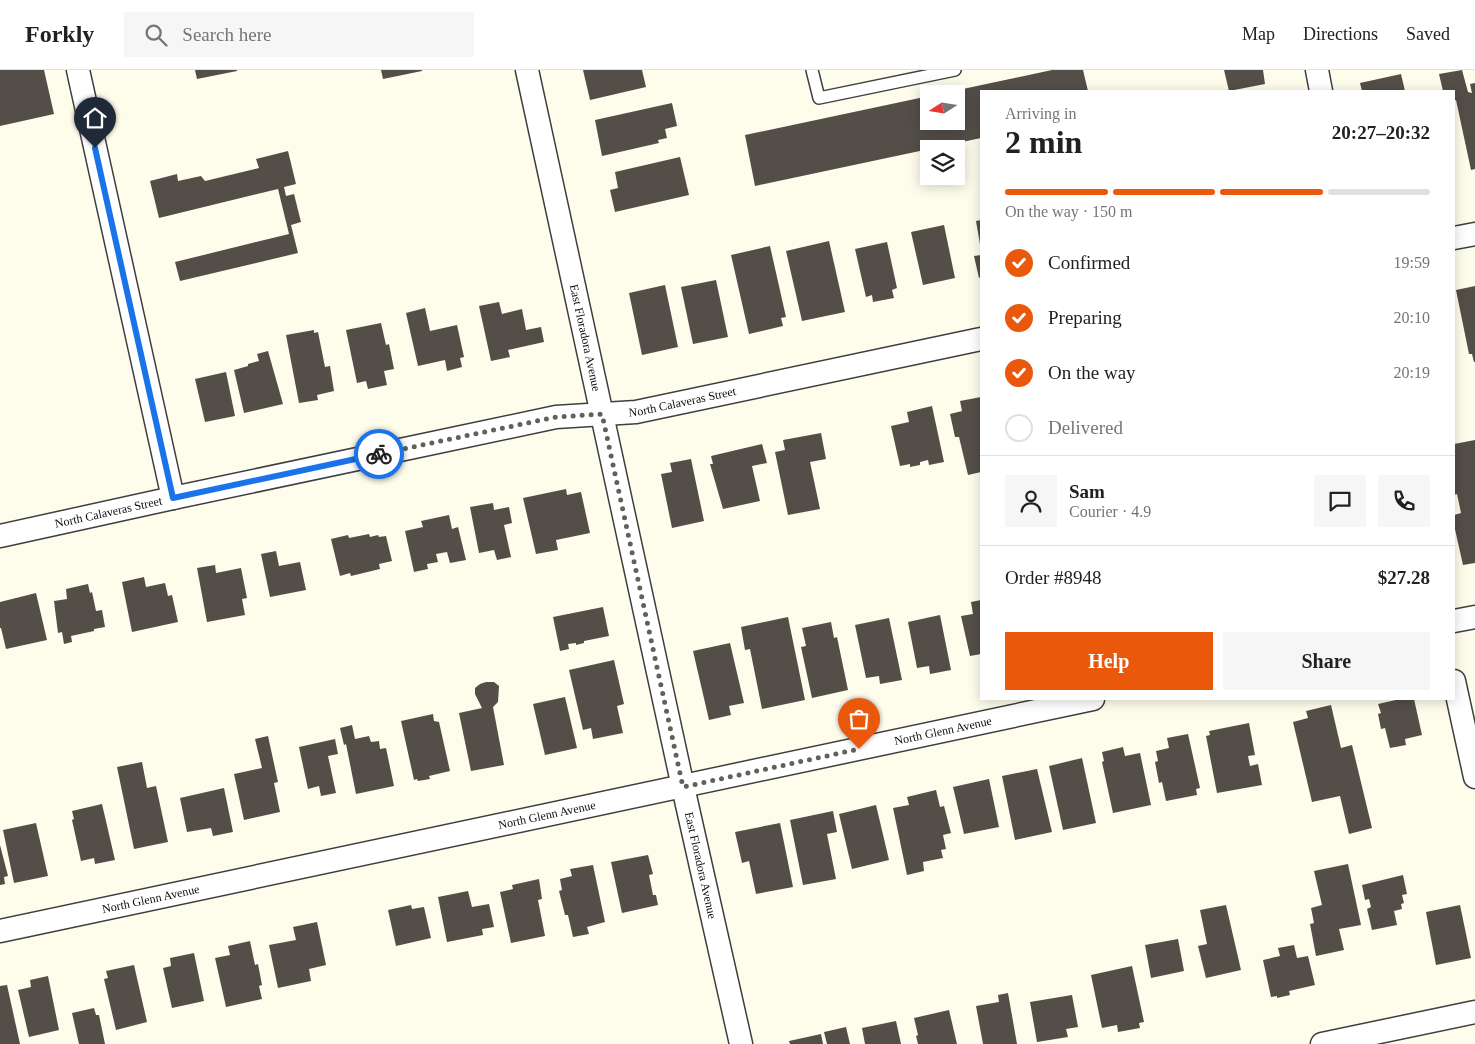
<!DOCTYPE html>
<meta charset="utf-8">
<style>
body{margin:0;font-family:Georgia,serif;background:#f6f6f6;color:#202124;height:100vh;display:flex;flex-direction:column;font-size:19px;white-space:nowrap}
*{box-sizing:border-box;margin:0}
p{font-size:16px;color:#757577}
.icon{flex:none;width:28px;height:28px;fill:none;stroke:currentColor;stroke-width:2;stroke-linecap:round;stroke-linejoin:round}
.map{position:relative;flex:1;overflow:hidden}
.panel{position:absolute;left:980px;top:20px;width:475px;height:610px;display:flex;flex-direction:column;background:#fff;border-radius:0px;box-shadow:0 2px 12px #0003}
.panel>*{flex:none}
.needle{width:32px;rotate:258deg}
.buttons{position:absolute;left:920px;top:15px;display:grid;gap:10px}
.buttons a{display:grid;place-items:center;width:45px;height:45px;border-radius:0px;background:#fff;box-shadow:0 2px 12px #0003;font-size:25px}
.pin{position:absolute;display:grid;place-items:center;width:42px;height:42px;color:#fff;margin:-51px -21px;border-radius:50% 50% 50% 0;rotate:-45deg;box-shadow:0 0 5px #0007}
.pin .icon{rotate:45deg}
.courier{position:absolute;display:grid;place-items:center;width:50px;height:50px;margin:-25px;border:4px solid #1a73e8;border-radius:50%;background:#fff;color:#222;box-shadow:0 1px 6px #0007}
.summary em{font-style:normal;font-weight:700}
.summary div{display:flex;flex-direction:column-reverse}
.summary{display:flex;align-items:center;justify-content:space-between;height:85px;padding:0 25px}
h1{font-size:32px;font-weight:700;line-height:38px}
.bar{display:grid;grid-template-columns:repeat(4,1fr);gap:8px 5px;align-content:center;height:60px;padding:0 25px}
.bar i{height:6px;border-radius:4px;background:#e0e0e0}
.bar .current{background:#ea580c}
.bar p{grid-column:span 4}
.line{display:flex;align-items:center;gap:12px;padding:0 25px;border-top:1px solid #e0e0e0}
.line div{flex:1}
.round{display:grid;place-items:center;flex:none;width:52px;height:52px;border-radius:0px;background:#f6f6f6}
ol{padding:0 25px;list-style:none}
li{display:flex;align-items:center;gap:15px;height:55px}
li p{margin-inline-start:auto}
li .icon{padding:5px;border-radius:50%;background:#ea580c;color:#fff;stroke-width:4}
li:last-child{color:#757577}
li i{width:28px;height:28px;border:2px solid #e0e0e0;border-radius:50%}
.action{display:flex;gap:10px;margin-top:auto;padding:10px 25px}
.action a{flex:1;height:58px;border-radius:0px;background:#ea580c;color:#fff;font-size:20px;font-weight:700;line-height:58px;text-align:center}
.action a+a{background:#f6f6f6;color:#202124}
header{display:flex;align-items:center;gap:30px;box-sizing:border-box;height:70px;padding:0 25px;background:#fff;border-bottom:1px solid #e0e0e0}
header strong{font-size:24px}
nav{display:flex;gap:28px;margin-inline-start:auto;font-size:18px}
.search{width:350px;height:45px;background:#f6f6f6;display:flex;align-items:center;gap:12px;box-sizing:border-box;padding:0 18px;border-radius:0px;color:#757577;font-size:19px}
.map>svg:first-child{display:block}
</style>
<header>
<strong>Forkly</strong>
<div class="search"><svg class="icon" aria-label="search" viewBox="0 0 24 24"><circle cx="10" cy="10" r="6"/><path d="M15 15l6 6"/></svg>Search here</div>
<nav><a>Map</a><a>Directions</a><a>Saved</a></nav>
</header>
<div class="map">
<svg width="1475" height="974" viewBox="0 0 1475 974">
<rect width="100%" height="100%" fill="#fefceb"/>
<g fill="#544e49">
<polygon points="0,0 44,0 54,44 0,56"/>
<polygon points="195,0 237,0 237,1 197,9"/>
<polygon points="381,0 422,0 422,1 383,9"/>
<polygon points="583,0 642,0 646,17 590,30"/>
<polygon points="1052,0 1083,0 1088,21 981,21 981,68 755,116 745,65 929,26 929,51 956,51 956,24 944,23"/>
<polygon points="1224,0 1263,0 1265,14 1229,21"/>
<polygon points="1462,0 1468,22 1472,23 1470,14 1475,13 1475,99 1471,100 1456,30 1454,31 1454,21 1443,21 1439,4"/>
<polygon points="1401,4 1405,21 1362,21 1360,13"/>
<polygon points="672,33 677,56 665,59 667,68 658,70 659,73 602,86 595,50"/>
<polygon points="288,81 296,114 284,117 286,126 294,124 301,152 291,155 298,183 180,211 175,192 289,164 278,119 159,148 150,111 177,104 178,111 201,106 205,111 259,98 256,89"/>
<polygon points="680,87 689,125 615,142 610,120 618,118 615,102"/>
<polygon points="981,150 981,174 980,174 976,151"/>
<polygon points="944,155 955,208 923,215 911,162"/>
<polygon points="829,171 845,242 802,251 786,181"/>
<polygon points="887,172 897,218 892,220 894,228 873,232 872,225 866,227 855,179"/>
<polygon points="770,176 786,247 781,248 783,256 749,264 731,185"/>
<polygon points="981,185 981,207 979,208 974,186"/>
<polygon points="716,210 728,267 693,274 681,217"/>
<polygon points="665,215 678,277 642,285 629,223"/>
<polygon points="1475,216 1475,292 1474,292 1472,284 1469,284 1456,220"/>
<polygon points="499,232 502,244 522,239 526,260 541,257 544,272 508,280 510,287 491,291 479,236"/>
<polygon points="425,238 430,261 457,255 464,287 460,288 462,297 447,301 445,290 418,296 406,243"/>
<polygon points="381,253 386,275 389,274 394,299 384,301 387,315 368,319 366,311 357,313 346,260"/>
<polygon points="314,260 314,263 318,262 325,297 330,296 334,321 317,325 318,330 299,333 286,265"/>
<polygon points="268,281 283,334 244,343 234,300 248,296 248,294 259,291 257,284"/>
<polygon points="226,302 235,346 205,352 195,309"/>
<polygon points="981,327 981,402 968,405 959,367 955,367 950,344 962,341 960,331"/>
<polygon points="932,336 944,392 929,395 928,390 920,392 920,395 910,397 910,394 900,396 891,356 909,352 907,342"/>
<polygon points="821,363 826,389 810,392 820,439 788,445 775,382 785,380 783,370"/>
<polygon points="1475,370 1475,493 1463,495 1454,455 1454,445 1461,443 1457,424 1454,425 1454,374"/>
<polygon points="762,374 767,393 752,396 760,431 723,439 710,394 713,394 711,386"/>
<polygon points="691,389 704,451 672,458 661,404 672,402 670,393"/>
<polygon points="566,419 567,425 581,422 590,463 556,470 558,480 536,484 523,428"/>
<polygon points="493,433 494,440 509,437 512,453 504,455 511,487 497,490 494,480 479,483 470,437"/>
<polygon points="449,445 452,459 458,457 466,490 450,493 447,482 436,484 438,492 427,494 428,499 414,502 405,461 423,457 421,451"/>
<polygon points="369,464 370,467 378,465 379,467 386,466 392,491 379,494 380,499 351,506 350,503 340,506 331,469 348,465 349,468"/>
<polygon points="276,481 279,496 300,492 306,520 270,527 261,484"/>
<polygon points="215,495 216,503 241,498 247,528 242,529 245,545 207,552 197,498"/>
<polygon points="144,507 146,517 165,513 168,526 172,525 178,552 132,562 122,512"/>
<polygon points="88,514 90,523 92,522 96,541 102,540 105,557 94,559 94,561 71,566 72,572 64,574 62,562 58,563 54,531 67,529 66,519"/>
<polygon points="36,523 47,570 6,579 1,558 0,558 0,532"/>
<polygon points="981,530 981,584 970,586 961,546 973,544 971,532"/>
<polygon points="603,537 609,566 584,571 584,573 576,575 576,573 568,574 569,579 560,581 553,547"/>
<polygon points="940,545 951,600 930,604 929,596 917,598 908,552"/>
<polygon points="788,547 805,630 762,639 750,579 745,580 741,557"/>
<polygon points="889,548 902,610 880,614 879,606 866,608 855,555"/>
<polygon points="831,552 834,568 837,567 848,620 812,628 801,577 806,576 802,558"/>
<polygon points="730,573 744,633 729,636 731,645 709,650 693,581"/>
<polygon points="614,590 624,634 617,636 623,663 593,669 591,658 583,660 569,600"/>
<polygon points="486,612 494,612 499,616 498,632 493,637 504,695 471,701 459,643 482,638 475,624 475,618 480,614"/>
<polygon points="565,627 577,678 545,685 533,634"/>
<polygon points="1400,629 1414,629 1422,665 1405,669 1406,675 1390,678 1385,658 1381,659 1378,644 1381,643 1378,634"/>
<polygon points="1331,635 1341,678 1352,675 1372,758 1349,764 1340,726 1312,732 1293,652 1308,648 1306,641"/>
<polygon points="433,644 434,651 439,652 450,701 429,706 430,709 418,711 417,709 414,710 401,651"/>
<polygon points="1249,653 1255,685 1248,686 1250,696 1258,694 1262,715 1217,723 1206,666 1210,665 1209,661"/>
<polygon points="352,655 355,669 369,666 371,672 379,671 380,679 386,678 394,716 356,724 346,674 344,675 340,658"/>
<polygon points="1188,664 1200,718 1196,719 1197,725 1166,731 1162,712 1159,713 1155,692 1158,691 1156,681 1169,678 1167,668"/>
<polygon points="268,666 278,712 274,713 280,742 244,750 234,704 262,698 255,669"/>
<polygon points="335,669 338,684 328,686 336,723 321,726 319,716 308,719 299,677"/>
<polygon points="1123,677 1125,686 1140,683 1151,735 1113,743 1102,692 1104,691 1102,682"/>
<polygon points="1082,688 1096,753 1063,760 1049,696"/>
<polygon points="142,692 147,718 156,716 168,772 134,779 117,697"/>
<polygon points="1037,699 1052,762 1015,770 1002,706"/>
<polygon points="989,709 999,757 964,764 953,717"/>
<polygon points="224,718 233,762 213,766 211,758 187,762 180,728"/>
<polygon points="936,720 940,737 944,736 951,763 943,765 946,779 941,780 943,788 923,792 924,801 907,805 893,738 909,735 907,727"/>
<polygon points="102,734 115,790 95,794 94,788 81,791 72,750 74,749 72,741"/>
<polygon points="876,735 889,790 852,799 839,744"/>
<polygon points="833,741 837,762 827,764 836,809 803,815 790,750"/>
<polygon points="36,753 48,806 14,813 3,760"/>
<polygon points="780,753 793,817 756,824 749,791 742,793 735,762"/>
<polygon points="0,775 8,806 4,807 5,814 0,815"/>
<polygon points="648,785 653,804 649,805 653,825 656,825 658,835 622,843 611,792"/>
<polygon points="1348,794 1361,855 1339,859 1344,880 1316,886 1310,854 1314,853 1311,838 1322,835 1314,801"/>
<polygon points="593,795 605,852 587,857 589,864 573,867 568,845 565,845 559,821 562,820 560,809 572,806 570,799"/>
<polygon points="1403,805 1407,824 1402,825 1404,833 1401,834 1402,839 1394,841 1397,855 1372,860 1367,839 1371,837 1369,829 1365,830 1362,815"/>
<polygon points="539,809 542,829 538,830 545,866 511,873 500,822 513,819 512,815"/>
<polygon points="468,821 472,837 489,834 494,857 482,859 483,865 447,872 438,827"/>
<polygon points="411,835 412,839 424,837 431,868 396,876 388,840"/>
<polygon points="1226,835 1241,900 1206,908 1198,876 1207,874 1200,840"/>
<polygon points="1460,835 1471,888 1436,895 1426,842"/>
<polygon points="317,852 326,895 309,899 311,911 278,918 269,875 296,870 293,857"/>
<polygon points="1178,869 1184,901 1151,908 1145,875"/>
<polygon points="250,871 255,895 258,894 262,915 259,916 262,929 226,937 215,888 230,885 228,876"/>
<polygon points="1294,875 1297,888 1308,886 1315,915 1289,921 1290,925 1277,928 1277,926 1271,927 1263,890 1280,886 1278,878"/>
<polygon points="194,883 204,931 172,938 163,898 171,896 170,888"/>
<polygon points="134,895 147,952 116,960 104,909 108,908 106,901"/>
<polygon points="1132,896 1144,952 1139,953 1140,958 1118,962 1117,955 1102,958 1091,905"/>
<polygon points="48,906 59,960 29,967 18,920 31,917 30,910"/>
<polygon points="7,915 20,974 0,974 0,916"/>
<polygon points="1008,923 1017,974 983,974 976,936 999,932 998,925"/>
<polygon points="1072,925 1078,957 1066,959 1068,967 1037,972 1030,932"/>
<polygon points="94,938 96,945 99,945 105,974 79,974 72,943"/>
<polygon points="949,940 957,974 918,974 916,966 918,965 914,948"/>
<polygon points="896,951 901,974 865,974 862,958"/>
<polygon points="846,957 850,974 827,974 824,962"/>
<polygon points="821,964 823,974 790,974 789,971"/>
</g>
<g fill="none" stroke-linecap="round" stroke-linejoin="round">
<defs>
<polyline id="service" points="812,0 819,28 955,0"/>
<g id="minor">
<polyline points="78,0 173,428"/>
<path id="s1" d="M527 0 683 717 741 974"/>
<polyline points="1317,0 1321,21"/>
<polyline points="1454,168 1475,164"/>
<path id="s2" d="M0 466 173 428 556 347 636 342 981 269"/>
<polyline points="1454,551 1475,547"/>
<polyline points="1454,611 1475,707"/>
<path id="s3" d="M0 861 1093 629"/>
<polyline points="1322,974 1475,942"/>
</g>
</defs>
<use href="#service" stroke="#3f3f3f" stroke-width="14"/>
<use href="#minor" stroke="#3f3f3f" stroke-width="25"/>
<use href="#service" stroke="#fff" stroke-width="11"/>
<use href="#minor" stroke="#fff" stroke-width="22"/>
</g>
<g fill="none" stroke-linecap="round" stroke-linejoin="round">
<polyline stroke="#61605a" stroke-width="5" stroke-dasharray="0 9" points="379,384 556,347 602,344 683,717 859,679"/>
<polyline stroke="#1a73e8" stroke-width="6" points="95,78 173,428 379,384"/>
</g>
<g text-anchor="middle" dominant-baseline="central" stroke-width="5" stroke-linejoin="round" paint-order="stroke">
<g font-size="12" fill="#0c0c0c" stroke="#fff">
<text stroke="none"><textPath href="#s1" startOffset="274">East Floradora Avenue</textPath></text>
<text stroke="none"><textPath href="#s2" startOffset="696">North Calaveras Street</textPath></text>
<text stroke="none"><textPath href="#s2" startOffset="111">North Calaveras Street</textPath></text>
<text stroke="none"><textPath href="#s3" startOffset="964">North Glenn Avenue</textPath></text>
<text stroke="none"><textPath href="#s3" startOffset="559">North Glenn Avenue</textPath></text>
<text stroke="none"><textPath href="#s1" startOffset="814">East Floradora Avenue</textPath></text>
<text stroke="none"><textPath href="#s3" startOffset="154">North Glenn Avenue</textPath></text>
</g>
</g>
</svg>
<div class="buttons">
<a><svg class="needle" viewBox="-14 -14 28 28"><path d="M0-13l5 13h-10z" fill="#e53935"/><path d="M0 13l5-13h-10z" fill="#757577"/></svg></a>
<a><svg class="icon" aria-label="layers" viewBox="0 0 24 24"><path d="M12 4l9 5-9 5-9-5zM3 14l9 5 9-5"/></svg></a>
</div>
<div class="pin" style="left:859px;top:679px;background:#ea580c"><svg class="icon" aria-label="bag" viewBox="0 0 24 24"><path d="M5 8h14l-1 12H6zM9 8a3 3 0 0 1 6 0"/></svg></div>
<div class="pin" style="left:95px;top:78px;background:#1f2937"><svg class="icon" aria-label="home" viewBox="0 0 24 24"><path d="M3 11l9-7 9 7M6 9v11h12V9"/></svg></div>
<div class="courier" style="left:379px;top:384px"><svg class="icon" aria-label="bike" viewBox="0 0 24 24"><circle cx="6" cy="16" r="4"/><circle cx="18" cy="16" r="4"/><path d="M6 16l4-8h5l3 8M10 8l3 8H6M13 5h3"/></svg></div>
<section class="panel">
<div class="summary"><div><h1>2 min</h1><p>Arriving in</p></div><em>20:27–20:32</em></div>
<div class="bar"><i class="current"></i><i class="current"></i><i class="current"></i><i></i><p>On the way · 150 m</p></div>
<ol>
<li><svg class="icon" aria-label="check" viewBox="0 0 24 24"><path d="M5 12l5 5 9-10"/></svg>Confirmed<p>19:59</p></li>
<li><svg class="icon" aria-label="check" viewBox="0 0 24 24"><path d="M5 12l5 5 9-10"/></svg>Preparing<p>20:10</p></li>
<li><svg class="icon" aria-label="check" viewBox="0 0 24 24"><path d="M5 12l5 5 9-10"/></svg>On the way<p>20:19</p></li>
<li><i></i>Delivered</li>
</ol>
<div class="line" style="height:90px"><a class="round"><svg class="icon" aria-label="person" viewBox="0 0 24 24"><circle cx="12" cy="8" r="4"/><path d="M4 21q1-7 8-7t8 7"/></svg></a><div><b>Sam</b><p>Courier · 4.9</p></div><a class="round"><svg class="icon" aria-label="chat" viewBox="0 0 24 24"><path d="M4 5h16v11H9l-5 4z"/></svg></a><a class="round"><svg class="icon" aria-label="phone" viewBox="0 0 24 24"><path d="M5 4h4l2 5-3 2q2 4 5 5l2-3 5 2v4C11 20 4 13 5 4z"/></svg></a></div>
<div class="line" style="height:65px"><div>Order #8948</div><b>$27.28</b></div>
<div class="action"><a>Help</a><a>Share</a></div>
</section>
</div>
